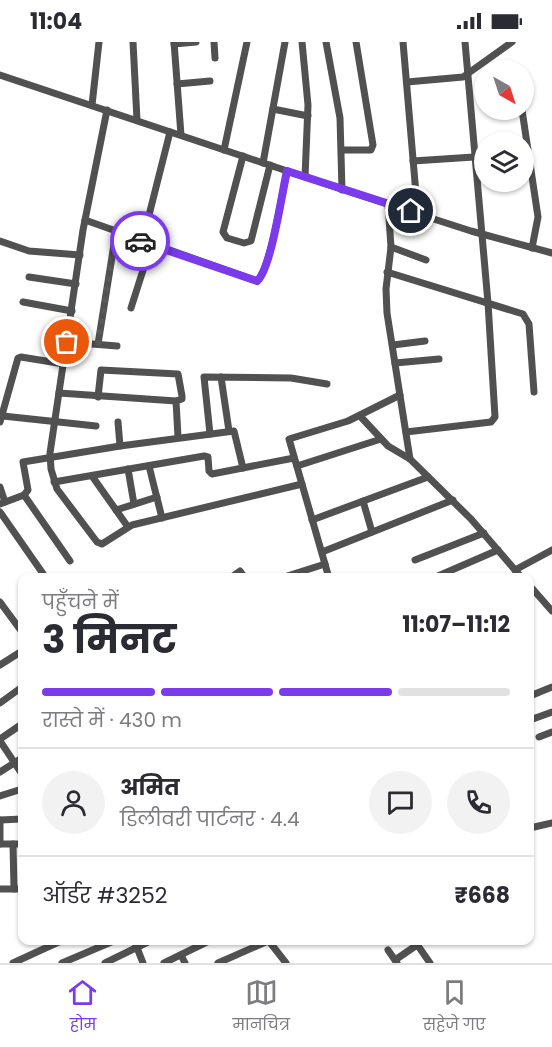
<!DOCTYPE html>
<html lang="hi">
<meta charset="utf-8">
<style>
body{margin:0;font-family:Poppins,"Noto Sans Devanagari",sans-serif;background:#f2f2f3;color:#2b2b33;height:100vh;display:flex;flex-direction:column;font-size:22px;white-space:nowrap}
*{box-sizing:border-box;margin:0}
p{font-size:20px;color:#7c7c81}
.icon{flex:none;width:33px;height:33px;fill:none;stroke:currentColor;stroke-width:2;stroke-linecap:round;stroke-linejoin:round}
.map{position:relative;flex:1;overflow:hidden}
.drawer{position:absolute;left:18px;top:531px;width:516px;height:372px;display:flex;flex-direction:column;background:#fff;border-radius:12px;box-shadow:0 2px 4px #0004}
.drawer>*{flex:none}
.needle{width:39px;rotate:141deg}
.controls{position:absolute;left:474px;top:18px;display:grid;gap:12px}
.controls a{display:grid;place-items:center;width:60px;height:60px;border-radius:50%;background:#fff;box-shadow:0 2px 4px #0004;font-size:30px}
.pin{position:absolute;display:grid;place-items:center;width:51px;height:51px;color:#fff;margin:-26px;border:3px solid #fff;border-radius:50%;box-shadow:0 2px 6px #0007}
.courier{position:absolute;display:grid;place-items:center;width:60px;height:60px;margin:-30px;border:4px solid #7c3aed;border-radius:50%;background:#fff;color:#222;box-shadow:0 2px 8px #0007}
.overview em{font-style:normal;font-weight:700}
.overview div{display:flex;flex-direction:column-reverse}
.overview{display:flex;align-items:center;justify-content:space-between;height:102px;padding:0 24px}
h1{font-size:39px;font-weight:700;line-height:45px}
.bar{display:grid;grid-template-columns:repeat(4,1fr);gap:9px 6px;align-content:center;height:72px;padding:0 24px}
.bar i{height:8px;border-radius:4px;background:#e1e1e2}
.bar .active{background:#7c3aed}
.bar p{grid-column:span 4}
.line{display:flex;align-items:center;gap:15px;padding:0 24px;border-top:2px solid #e1e1e2}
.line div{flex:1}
.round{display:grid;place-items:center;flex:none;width:63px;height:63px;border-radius:32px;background:#f2f2f3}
.status{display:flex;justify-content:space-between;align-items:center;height:42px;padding:0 30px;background:#fff;direction:ltr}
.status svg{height:16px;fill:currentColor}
.dock{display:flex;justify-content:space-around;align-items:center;height:84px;border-top:2px solid #e1e1e2;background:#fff;font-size:16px;color:#7c7c81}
.dock a{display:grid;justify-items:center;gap:3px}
.dock .active{color:#7c3aed}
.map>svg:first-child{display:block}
</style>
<div class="status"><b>11:04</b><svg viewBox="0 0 49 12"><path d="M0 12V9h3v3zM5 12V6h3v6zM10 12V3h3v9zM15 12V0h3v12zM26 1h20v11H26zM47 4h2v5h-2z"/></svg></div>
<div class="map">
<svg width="552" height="921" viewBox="0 0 552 921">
<rect width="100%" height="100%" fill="#fff"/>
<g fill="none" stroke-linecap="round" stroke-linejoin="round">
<g stroke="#515151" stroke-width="7">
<polyline points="133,0 137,78"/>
<polyline points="174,0 181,93"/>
<polyline points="214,0 215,16"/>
<polyline points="302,0 308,63 305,135"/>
<polyline points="326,0 340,76 342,148"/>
<polyline points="403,0 416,152 415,171"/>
<polyline points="174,2 196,0"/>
<polyline points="0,33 353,151 471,189 552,211"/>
<polyline points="407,40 463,35 512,0"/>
<polyline points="177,42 210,39"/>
<polyline points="92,63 99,0"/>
<polyline points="273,67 308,74"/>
<polyline points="107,68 83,188 50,411 51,427 57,447 97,500 102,502 132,483 302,442"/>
<polyline points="522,68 538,175 532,206"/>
<polyline points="224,108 247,0"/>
<polyline points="342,108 371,108 373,103 356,0"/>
<polyline points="243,114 223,190 227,196 244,201 251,199 270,123"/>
<polyline points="413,119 474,115"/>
<polyline points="263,121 285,0"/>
<polyline points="388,162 391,205 386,247 387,271 410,417 471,477 522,536"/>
<path d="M85 178 257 239C271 227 282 150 287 129"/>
<polyline points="147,181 170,90"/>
<polyline points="0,199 29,209 80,213"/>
<polyline points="391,205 426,218"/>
<polyline points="387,230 523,272 529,282 534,350"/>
<polyline points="29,235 76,242"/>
<polyline points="23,260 72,269"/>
<polyline points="131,266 151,203"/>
<polyline points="67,300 117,304"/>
<polyline points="98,302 116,190"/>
<polyline points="393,303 425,299"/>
<polyline points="395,321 439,317"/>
<polyline points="221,335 229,389"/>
<polyline points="59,351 176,359"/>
<polyline points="98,355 101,328 178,332 182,354 182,357 176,359 178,395"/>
<polyline points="3,374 96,384"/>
<polyline points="360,374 388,404 410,417"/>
<polyline points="0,380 18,316 21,315 64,322"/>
<polyline points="118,380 120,404"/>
<polyline points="406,390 491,380 495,375 488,261 465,0"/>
<polyline points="210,392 204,335 291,336 327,342"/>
<polyline points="149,424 162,476"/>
<polyline points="297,424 381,397"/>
<polyline points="128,427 134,462"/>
<polyline points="92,434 128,485"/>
<polyline points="54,440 204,414 208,415 209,429 212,432 294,416"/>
<polyline points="0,445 5,460"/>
<polyline points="24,453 70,519"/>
<polyline points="363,459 372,490"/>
<polyline points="0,462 24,453 28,448 23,420 120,404 234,389 243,426"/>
<polyline points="116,468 157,455"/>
<polyline points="0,470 46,536"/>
<polyline points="312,478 428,435"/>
<polyline points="322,510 453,458"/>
<polyline points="415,518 484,491"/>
<polyline points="515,528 552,508"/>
<polyline points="438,534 498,508"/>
<polyline points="230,536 240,529 245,536"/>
<polyline points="281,536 325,522"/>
<polyline points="329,536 289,397 348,379 400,353"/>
<polyline points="530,544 552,569"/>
<polyline points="0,560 22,590"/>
<polyline points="0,623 22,609"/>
<polyline points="530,654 552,645"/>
<polyline points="0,661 22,645"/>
<polyline points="530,678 552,670"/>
<polyline points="539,695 552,690"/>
<polyline points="0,697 22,682"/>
<polyline points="0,699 22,732"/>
<polyline points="0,730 22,716"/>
<polyline points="0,754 22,747"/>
<polyline points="0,778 22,777"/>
<polyline points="530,786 552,781"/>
<polyline points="0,802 0,778"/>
<polyline points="0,802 22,802"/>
<polyline points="13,802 14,847"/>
<polyline points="0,847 22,847"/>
<polyline points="134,898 143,921"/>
<polyline points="268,898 286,921"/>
<polyline points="414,898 430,921"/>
<polyline points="388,908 397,921"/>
<polyline points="181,913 185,921"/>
<polyline points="395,918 417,903"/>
<polyline points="13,921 63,898"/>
<polyline points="62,921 116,898"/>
<polyline points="105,921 152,898"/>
<polyline points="164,921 211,898"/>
<polyline points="218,921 268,899"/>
</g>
</g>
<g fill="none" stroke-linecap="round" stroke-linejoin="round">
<polyline stroke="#595959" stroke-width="6" stroke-dasharray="0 10.8" points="67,300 98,302 116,190 140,199"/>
<path stroke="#7c3aed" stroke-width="8" d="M140 199 257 239C271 228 282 150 287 129L411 169"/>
</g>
</svg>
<div class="controls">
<a><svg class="needle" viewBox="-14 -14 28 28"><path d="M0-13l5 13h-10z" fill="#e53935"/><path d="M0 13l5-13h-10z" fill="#7c7c81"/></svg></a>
<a><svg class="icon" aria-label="layers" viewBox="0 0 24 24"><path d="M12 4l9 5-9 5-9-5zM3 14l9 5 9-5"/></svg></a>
</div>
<div class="pin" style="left:67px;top:300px;background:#ea580c"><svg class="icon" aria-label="bag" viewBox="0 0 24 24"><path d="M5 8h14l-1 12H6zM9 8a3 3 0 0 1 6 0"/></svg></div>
<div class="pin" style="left:411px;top:169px;background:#1f2937"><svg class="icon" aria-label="home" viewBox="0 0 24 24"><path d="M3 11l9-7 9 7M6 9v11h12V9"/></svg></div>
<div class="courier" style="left:140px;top:199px"><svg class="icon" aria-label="car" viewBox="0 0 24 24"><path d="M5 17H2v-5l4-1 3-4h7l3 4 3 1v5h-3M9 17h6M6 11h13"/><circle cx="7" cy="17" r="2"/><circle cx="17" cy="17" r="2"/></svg></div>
<section class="drawer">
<div class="overview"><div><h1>3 मिनट</h1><p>पहुँचने में</p></div><em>11:07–11:12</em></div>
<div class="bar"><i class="active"></i><i class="active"></i><i class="active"></i><i></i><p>रास्ते में · 430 m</p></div>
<div class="line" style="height:108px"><a class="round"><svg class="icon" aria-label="person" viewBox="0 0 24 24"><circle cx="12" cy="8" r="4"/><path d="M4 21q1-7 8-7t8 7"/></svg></a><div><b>अमित</b><p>डिलीवरी पार्टनर · 4.4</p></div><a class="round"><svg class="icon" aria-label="chat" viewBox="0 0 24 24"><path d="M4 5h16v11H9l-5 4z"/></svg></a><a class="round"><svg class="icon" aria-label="phone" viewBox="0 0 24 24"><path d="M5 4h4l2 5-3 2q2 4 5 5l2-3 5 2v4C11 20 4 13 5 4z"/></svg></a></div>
<div class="line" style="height:78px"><div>ऑर्डर #3252</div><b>₹668</b></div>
</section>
</div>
<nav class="dock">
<a class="active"><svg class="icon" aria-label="home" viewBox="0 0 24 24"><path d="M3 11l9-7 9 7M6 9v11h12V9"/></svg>होम</a>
<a><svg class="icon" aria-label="map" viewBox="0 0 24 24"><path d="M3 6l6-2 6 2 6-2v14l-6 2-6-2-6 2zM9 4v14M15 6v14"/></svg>मानचित्र</a>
<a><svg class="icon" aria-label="saved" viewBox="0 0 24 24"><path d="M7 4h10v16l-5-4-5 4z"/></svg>सहेजे गए</a>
</nav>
